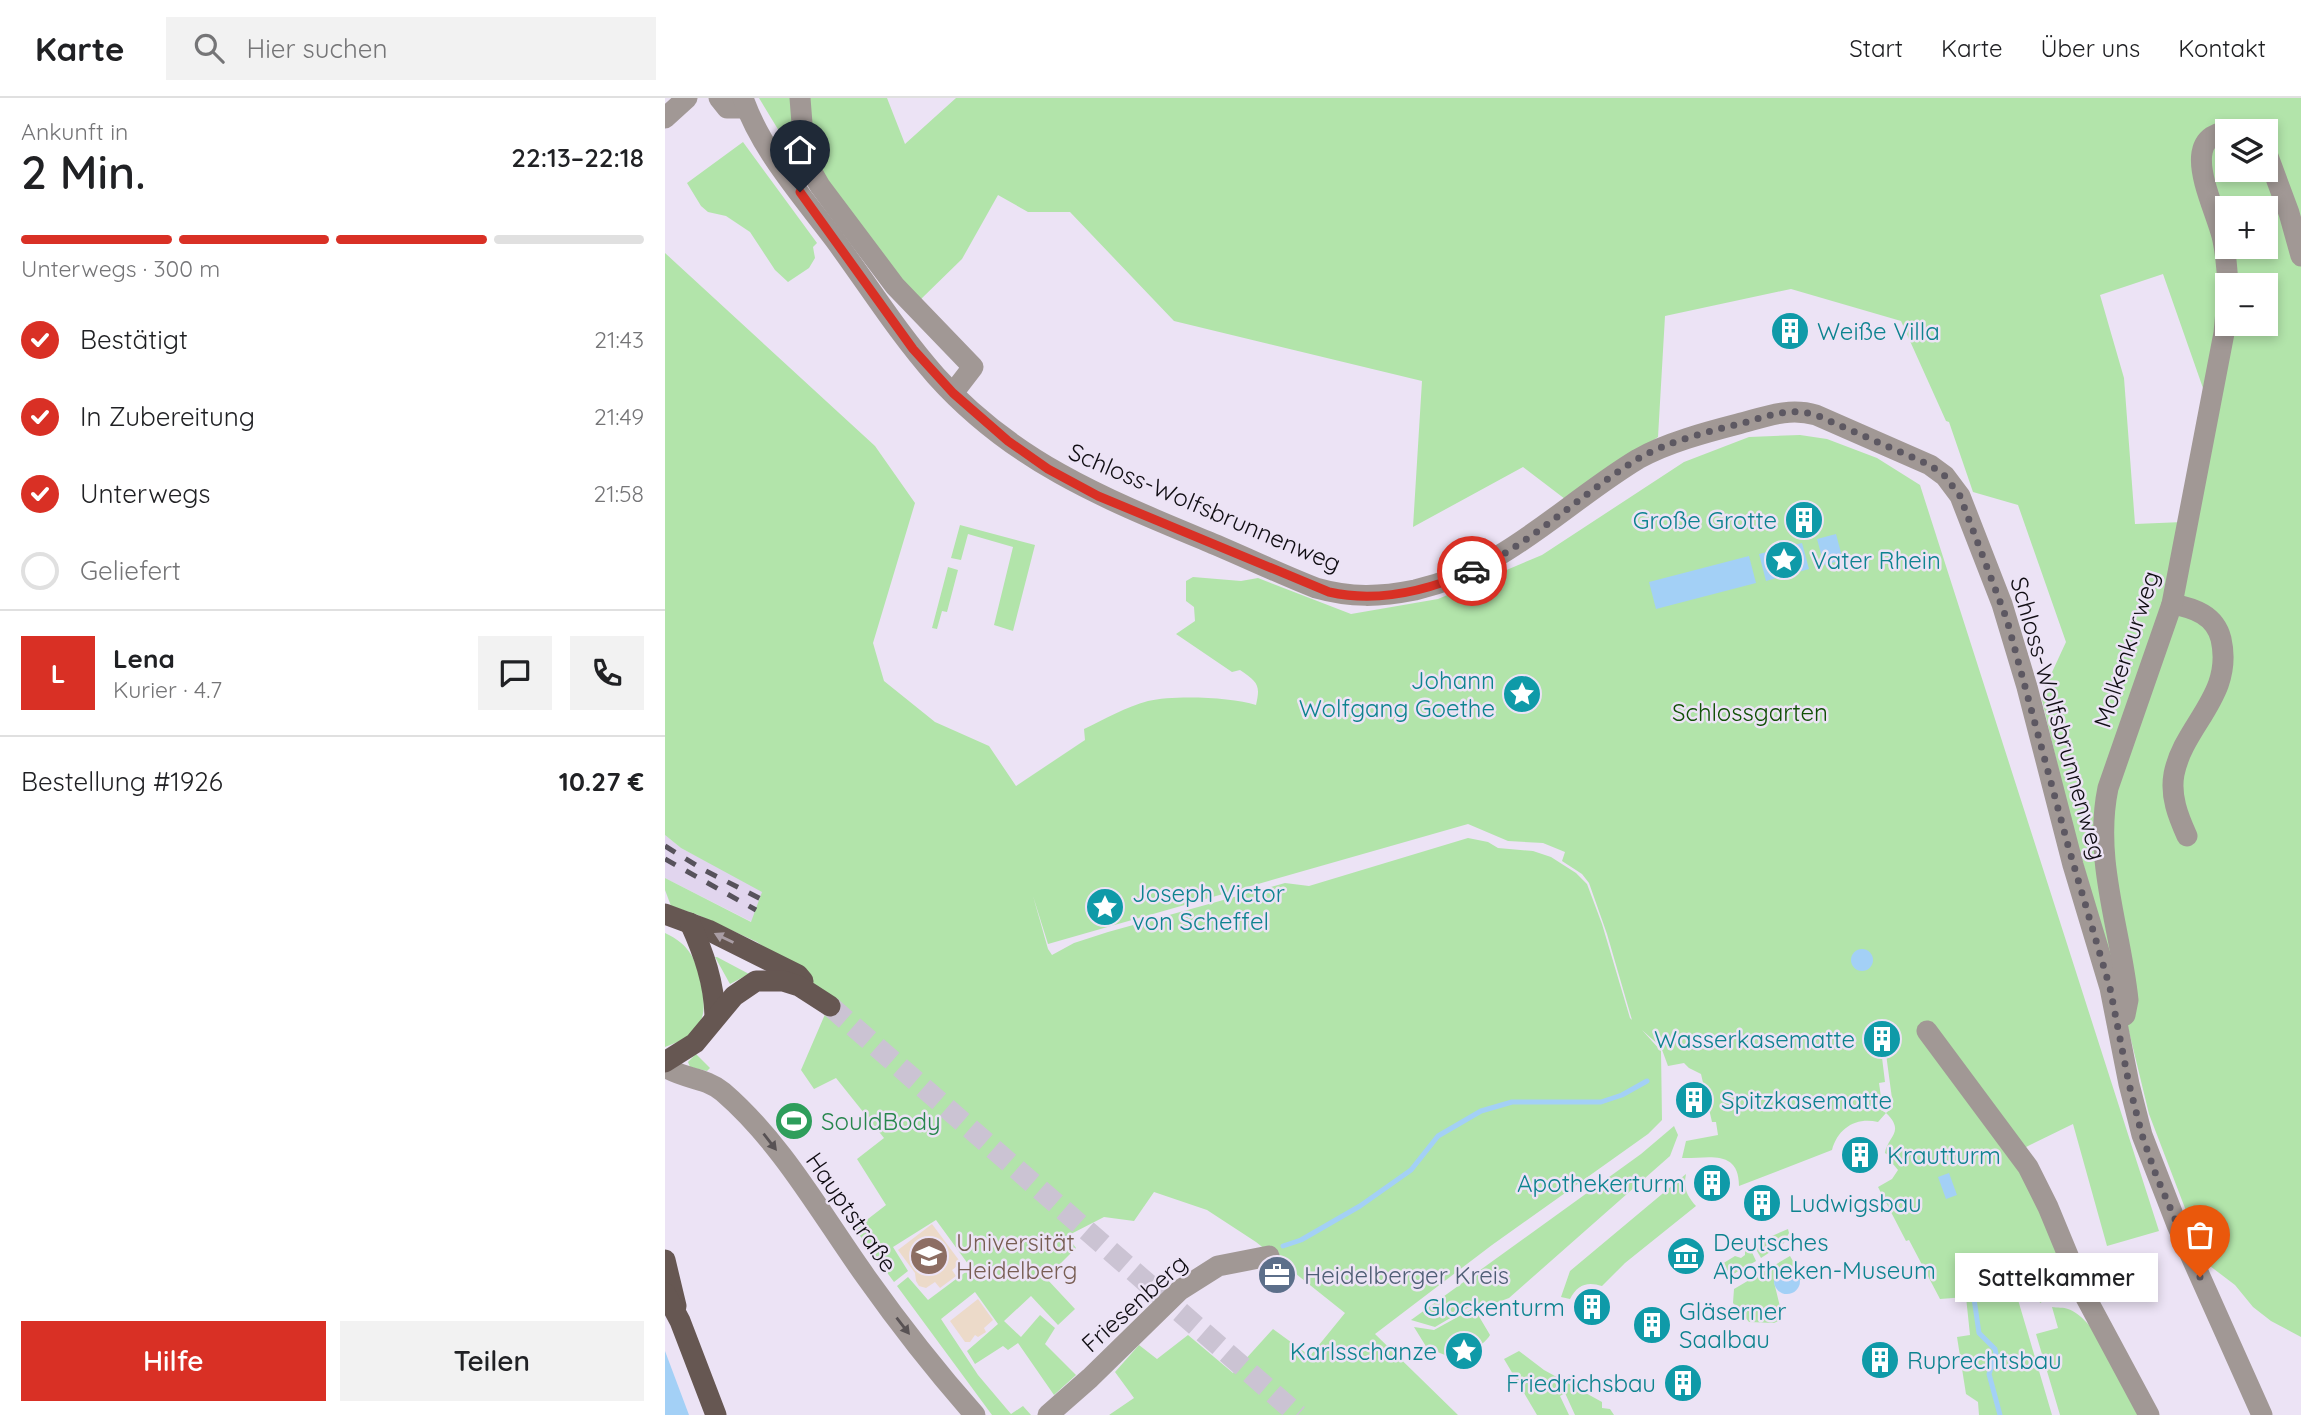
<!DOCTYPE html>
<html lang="de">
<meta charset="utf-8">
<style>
body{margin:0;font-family:Quicksand,sans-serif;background:#f2f2f2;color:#202124;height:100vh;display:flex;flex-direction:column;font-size:26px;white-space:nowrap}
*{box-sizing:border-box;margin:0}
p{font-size:23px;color:#757577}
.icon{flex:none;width:38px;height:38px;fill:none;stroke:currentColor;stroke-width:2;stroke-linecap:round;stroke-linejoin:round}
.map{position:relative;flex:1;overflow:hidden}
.side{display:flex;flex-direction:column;background:#fff;width:665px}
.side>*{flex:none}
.tools{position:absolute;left:1550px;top:21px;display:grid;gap:14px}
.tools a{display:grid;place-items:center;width:63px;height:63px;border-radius:0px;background:#fff;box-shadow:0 4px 10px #0003;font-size:35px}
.pin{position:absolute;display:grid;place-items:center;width:60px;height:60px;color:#fff;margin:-72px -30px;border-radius:50% 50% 50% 0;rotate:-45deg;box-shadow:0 0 7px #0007}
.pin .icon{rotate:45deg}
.courier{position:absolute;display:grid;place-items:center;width:70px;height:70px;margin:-35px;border:5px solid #d93025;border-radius:50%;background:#fff;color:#222;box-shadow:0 2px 9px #0007}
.bubble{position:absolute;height:49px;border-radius:0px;background:#fff;box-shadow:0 4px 10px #0003;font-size:23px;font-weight:600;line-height:49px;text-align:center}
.summary em{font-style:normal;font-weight:600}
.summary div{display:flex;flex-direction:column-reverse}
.summary{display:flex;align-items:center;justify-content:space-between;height:119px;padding:0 21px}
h1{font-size:46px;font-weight:600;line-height:52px}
.bar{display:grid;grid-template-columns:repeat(4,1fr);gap:10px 7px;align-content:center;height:84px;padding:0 21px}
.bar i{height:9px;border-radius:5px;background:#e0e0e0}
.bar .selected{background:#d93025}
.bar p{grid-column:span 4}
.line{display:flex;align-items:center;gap:18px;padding:0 21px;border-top:2px solid #e0e0e0}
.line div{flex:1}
.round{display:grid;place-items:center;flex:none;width:74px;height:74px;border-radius:0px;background:#f2f2f2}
ol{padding:0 21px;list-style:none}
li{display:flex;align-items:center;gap:21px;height:77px}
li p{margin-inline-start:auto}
li .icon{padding:7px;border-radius:50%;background:#d93025;color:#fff;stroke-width:4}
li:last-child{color:#757577}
li i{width:38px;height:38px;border:4px solid #e0e0e0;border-radius:50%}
.primary-button{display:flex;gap:14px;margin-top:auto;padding:14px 21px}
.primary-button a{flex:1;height:80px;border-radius:0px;background:#d93025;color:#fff;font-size:28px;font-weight:600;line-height:80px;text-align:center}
.primary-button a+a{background:#f2f2f2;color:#202124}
header{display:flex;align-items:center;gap:42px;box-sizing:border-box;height:98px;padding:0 35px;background:#fff;border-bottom:2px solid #e0e0e0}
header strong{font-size:33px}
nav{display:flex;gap:38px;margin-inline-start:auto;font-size:24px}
.search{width:490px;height:63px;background:#f2f2f2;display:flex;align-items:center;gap:18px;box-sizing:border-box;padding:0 24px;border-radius:0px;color:#757577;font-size:26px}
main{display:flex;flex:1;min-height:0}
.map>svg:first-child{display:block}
</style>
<header>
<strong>Karte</strong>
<div class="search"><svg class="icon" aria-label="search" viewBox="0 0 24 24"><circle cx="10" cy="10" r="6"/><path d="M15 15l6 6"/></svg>Hier suchen</div>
<nav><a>Start</a><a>Karte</a><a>Über uns</a><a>Kontakt</a></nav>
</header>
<main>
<section class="side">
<div class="summary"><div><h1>2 Min.</h1><p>Ankunft in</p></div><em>22:13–22:18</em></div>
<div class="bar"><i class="selected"></i><i class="selected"></i><i class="selected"></i><i></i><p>Unterwegs · 300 m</p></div>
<ol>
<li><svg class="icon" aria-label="check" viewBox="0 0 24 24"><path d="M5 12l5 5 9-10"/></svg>Bestätigt<p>21:43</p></li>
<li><svg class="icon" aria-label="check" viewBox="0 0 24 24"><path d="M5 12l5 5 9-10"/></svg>In Zubereitung<p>21:49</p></li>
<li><svg class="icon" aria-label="check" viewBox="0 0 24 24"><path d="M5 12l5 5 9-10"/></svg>Unterwegs<p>21:58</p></li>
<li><i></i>Geliefert</li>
</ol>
<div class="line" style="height:126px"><b class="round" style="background:#d93025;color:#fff">L</b><div><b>Lena</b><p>Kurier · 4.7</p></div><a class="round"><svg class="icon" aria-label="chat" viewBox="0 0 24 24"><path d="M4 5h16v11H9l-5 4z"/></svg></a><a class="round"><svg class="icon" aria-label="phone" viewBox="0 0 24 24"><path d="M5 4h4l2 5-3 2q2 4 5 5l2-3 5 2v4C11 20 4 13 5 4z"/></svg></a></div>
<div class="line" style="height:91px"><div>Bestellung #1926</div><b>10.27 €</b></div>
<div class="primary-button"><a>Hilfe</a><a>Teilen</a></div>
</section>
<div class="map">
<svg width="1636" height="1317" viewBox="0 0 1636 1317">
<rect width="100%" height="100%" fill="#ece3f5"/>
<polygon fill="#e1d5ee" points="0,737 16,750 98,792 87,824 0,780"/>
<g fill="#ecdac9">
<polygon points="267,1126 296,1165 287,1172 291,1178 275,1190 270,1184 261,1190 254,1188 251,1183 250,1175 233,1152"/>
<polygon points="313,1201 328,1222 319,1230 321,1234 313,1239 310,1237 305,1244 300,1244 285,1223"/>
</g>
<g fill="#b2e4aa" fill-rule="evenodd">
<path d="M94 0H222L240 46 291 0H1636V1239L1606 1223 1588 1209 1570 1187 1541 1165 1484 1016 1460 917 1403 711 1376 598 1401 544 1353 407 1308 394 1284 324 1281 323 1236 223 1126 191 1000 218 993 339 900 401 858 369 748 429 757 283 509 223 405 114H363L333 97 297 161 254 203 114 33ZM1563 33H1601V72H1563ZM1563 110H1601V149H1563ZM1498 176 1539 293 1518 424 1470 426 1459 280 1435 197ZM1563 187H1601V226H1563Z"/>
<polygon points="78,44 152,145 148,149 150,160 144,170 123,184 110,172 85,134 61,118 43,114 36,108 22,85"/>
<path d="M0 155 210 348 250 405 208 545 219 583 270 624 324 648 351 688 420 642 419 631C440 621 461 609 483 603 509 597 566 599 591 607 596 586 592 584 575 572L567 574 511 536 530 523 529 509 521 503V483L528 479 576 483 593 480 686 516 773 501 877 457 1019 364 1084 339 1135 337 1162 341 1212 360 1255 387 1494 1133 1442 1148 1408 1026 1359 1050 1364 1082 1402 1179 1393 1195 1375 1205 1371 1189 1351 1195 1387 1317H1314L1313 1304 1301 1296 1292 1239 1305 1237 1301 1199 1275 1201 1244 1142 1241 1143 1213 1089 1227 1081 1233 1072 1228 1066 1227 1060 1220 1055C1222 1039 1241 1034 1221 1015L1213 1024C1191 1019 1173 1030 1167 1052L1074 1088C1074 1050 1042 1061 1017 1060L1021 1043 1053 1037 1051 1024H1047L1036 976 1024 970 1019 965 1003 968 996 949 977 932 996 953 997 1022 983 1036 827 1147 710 1236 793 1317H444L469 1300 450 1274 474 1247 492 1261 523 1237 568 1275 608 1231 645 1258 680 1215 591 1144 542 1112 489 1094 469 1123 439 1119 402 1138 411 1150 381 1180 410 1211 393 1227 366 1198 339 1223 356 1239 375 1217 390 1230 380 1246 411 1277 389 1297 353 1245 343 1252 338 1248 310 1266 302 1253 333 1226 310 1194 276 1221 313 1277 346 1316 358 1308 366 1317H327L232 1188 243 1179 263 1202 306 1170 271 1122 228 1149 243 1173 229 1184 190 1131 221 1107 192 1061 219 1040 171 980 149 991 136 972 161 914 170 901 92 844 33 817 6 808 0 792V780L86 824 97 794 16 750 0 737ZM803 726 843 743 878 745 900 754 897 763 917 776 924 785 942 836 967 922 965 920 937 826 922 786 911 775 886 759 868 753 833 750 823 744 803 740 644 788 620 785 443 834 409 845 387 857 383 851 368 798 383 846ZM1217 926 1228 1008 1221 1015 1218 1013 1214 985 1220 984 1213 927Z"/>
<polygon points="295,427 370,447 348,533 329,527 348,449 303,436 296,462 286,460"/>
<polygon points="283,469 293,472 282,514 277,513 272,531 267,530"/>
<path d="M0 835C25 847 31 861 36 886 44 921 35 937 0 949Z"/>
<polygon points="50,859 52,859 84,876 65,886"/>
<polygon points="31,956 45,970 42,973 25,969 23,964"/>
<polygon points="1009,1028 1013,1037 1005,1058 844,1200 815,1211 811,1205 770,1229 746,1222 976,1056"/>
<path d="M1021 1076C1018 1090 1022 1098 1031 1108L960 1165 937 1188C922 1183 912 1187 905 1201L896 1199 905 1173Z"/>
<polygon points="1123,1131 1124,1135 1119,1145 1096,1160 1088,1146"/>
<polygon points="1084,1148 1091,1163 1065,1178 1057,1166 1070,1158 1076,1160 1080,1157 1080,1150"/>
<polygon points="1125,1158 1138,1180 1135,1182 1130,1172 1111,1175 1109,1184 1118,1221 1109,1225 1084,1224 1068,1205 1069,1191"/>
<path d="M1387 1209C1392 1210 1399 1209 1403 1211 1432 1221 1463 1290 1478 1317H1395L1371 1236 1393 1230Z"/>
<path d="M809 1210 825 1237C818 1249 804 1251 798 1264L762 1250 749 1229 769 1232Z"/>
<polygon points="854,1253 879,1272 937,1304 937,1310 945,1311 949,1317 910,1317 900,1295 895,1298 904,1317 872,1317 839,1261"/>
</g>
<g fill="#a3d0f6">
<polygon points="1171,436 1178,462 1159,467 1152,441"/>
<polygon points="1137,445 1144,471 1101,483 1094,456"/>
<polygon points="1084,458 1091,485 991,511 984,484"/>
<circle cx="1197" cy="862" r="11"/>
<polygon points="1284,1075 1292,1097 1281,1101 1273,1079"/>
<circle cx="1122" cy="1183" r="13"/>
<polygon points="0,1253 24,1317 0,1317"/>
</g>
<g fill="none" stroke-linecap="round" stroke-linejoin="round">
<g stroke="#a3d0f6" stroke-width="5">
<polyline points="618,1148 636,1142 695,1108 746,1072 773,1038 816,1013 847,1004 936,1004 957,997 982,983"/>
<polyline points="1306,1180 1314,1235 1330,1251 1331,1256 1324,1276 1335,1317"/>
</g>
<polyline stroke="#cbc3d3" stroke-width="21" stroke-dasharray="21 10" stroke-linecap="butt" points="165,908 633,1317"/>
<g stroke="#a19895" stroke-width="21">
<polyline points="54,0 62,10 81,10"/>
<path d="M78 0C96 52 137 98 170 142 203 187 233 235 271 278 348 364 440 401 544 444 580 459 615 476 651 490 686 500 715 499 750 492 841 471 897 407 973 361 1001 345 1042 334 1073 326 1100 319 1123 309 1151 317L1265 367 1280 378 1295 398 1337 506 1362 589 1408 767 1445 890 1464 986 1477 1037 1512 1127 1597 1317"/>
<polyline points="135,0 139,51 144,69 155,88 230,188 308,269 288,295"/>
<polyline points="0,20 22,0"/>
<polyline points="1601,53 1624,115 1636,158"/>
<path d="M1563 187C1562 171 1561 154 1557 138 1548 102 1505 27 1579 33"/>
<path d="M1507 506C1529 510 1550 517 1556 541 1569 598 1519 626 1509 676 1505 698 1513 718 1522 738"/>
<path d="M1452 921 1460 917 1463 902C1456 832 1428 762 1443 690L1507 506 1559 235 1563 191"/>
<polyline points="1262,933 1363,1069 1383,1109 1419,1196 1484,1317"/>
<path d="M0 969C18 981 40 979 58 994 117 1045 156 1116 201 1179 235 1227 271 1273 310 1317"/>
<polyline points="383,1317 425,1280 515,1192 553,1168 604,1158"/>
</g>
<g stroke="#665752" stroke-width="21">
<polyline points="0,816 43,832 133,877 138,883"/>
<path d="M25 825C39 856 49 884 50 918"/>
<polyline points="0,964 30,945 69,898 91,883 118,883 134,888 165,908"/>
<polyline points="0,1162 11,1208"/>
<polyline points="0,1195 15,1223 51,1317"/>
</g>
<g stroke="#57525c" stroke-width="5" stroke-dasharray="12 12" stroke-linecap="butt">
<polyline points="0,748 39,772 96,801"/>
<polyline points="0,761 91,812"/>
</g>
</g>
<defs><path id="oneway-solid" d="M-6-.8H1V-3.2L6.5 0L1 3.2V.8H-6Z" transform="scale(1.75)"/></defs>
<use fill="#a99da4" href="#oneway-solid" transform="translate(59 840) rotate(-154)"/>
<g fill="#585254">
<use href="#oneway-solid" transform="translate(105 1044) rotate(52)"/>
<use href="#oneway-solid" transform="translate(238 1228) rotate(52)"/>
</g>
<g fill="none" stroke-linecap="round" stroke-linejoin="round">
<path stroke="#5d5862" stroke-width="7" stroke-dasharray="0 12.6" d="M807 473C867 445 915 397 971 362 1000 344 1045 333 1078 325 1103 318 1124 309 1151 317L1265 367 1280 378 1295 398 1342 522 1404 751 1445 890 1464 986 1477 1037 1491 1077 1535 1179"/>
<path stroke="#d93025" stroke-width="9" d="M135 94 248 251 288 295 343 343 383 371 433 398 664 494C712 505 762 493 807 473"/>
</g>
<defs>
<symbol id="building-disc" viewBox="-11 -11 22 22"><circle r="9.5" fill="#0f9aa8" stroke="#ece3f5"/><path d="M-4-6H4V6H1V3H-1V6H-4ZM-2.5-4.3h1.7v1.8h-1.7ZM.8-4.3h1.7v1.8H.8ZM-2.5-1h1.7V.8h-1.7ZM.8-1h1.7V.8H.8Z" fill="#fff"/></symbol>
<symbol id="sight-disc" viewBox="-11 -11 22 22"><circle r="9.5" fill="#0f9aa8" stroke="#ece3f5"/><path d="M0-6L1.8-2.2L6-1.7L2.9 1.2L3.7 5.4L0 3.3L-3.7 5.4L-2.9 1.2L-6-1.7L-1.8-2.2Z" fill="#fff"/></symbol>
<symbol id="stadium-disc" viewBox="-11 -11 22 22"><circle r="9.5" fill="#2e9e5b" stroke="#ece3f5"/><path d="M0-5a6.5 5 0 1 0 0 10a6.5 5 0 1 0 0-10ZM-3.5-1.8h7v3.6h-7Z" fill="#fff"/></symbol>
<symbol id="university-disc" viewBox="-11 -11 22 22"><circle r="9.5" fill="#8d6e63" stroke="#ece3f5"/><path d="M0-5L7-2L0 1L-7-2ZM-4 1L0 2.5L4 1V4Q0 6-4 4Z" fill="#fff"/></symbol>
<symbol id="museum-disc" viewBox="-11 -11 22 22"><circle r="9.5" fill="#0f9aa8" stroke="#ece3f5"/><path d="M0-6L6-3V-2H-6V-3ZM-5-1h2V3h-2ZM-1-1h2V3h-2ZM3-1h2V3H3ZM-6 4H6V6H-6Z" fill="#fff"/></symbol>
<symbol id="office-disc" viewBox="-11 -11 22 22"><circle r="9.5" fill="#5c6f8a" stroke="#ece3f5"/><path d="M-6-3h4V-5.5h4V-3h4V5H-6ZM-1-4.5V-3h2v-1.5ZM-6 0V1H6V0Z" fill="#fff"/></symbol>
</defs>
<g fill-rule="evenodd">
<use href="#building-disc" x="1103" y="211" width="44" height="44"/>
<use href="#building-disc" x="1117" y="400" width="44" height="44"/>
<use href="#sight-disc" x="1097" y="440" width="44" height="44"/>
<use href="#sight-disc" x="835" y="574" width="44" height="44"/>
<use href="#sight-disc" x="418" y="787" width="44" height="44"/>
<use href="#building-disc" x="1195" y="919" width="44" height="44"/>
<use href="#building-disc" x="1007" y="980" width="44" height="44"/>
<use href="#stadium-disc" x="107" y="1001" width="44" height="44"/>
<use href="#building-disc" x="1173" y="1035" width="44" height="44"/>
<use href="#building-disc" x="1025" y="1063" width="44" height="44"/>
<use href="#building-disc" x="1075" y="1083" width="44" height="44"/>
<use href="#university-disc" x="242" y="1136" width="44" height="44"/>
<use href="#museum-disc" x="999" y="1136" width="44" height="44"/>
<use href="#office-disc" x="590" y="1155" width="44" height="44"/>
<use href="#building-disc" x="905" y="1187" width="44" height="44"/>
<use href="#building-disc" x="965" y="1205" width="44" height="44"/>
<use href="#sight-disc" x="777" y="1231" width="44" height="44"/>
<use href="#building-disc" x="1193" y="1240" width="44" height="44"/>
<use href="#building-disc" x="996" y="1263" width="44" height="44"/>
</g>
<g text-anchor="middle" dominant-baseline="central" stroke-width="5" stroke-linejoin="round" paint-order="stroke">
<g font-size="24" fill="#0d838f" stroke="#ece3f5" text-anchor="start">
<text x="1152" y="233">Weiße Villa</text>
<text x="1112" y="422" text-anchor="end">Große Grotte</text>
<text x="1146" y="462">Vater Rhein</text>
<text x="830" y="582" text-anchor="end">Johann<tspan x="830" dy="28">Wolfgang Goethe</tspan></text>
<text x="467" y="795">Joseph Victor<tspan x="467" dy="28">von Scheffel</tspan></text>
<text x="1190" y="941" text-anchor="end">Wasserkasematte</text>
<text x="1056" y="1002">Spitzkasematte</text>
<text x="1222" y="1057">Krautturm</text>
<text x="1020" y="1085" text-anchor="end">Apothekerturm</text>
<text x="1124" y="1105">Ludwigsbau</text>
<text x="1048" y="1144">Deutsches<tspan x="1048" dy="28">Apotheken-Museum</tspan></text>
<text x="900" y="1209" text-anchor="end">Glockenturm</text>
<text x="1014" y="1213">Gläserner<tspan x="1014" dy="28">Saalbau</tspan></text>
<text x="772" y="1253" text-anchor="end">Karlsschanze</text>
<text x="1242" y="1262">Ruprechtsbau</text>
<text x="991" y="1285" text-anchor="end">Friedrichsbau</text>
</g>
<g font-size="24" fill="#100d13" stroke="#ece3f5">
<text transform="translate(540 409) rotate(23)">Schloss-Wolfsbrunnenweg</text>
<text transform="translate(1461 551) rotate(-72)">Molkenkurweg</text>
<text transform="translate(1394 620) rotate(74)">Schloss-Wolfsbrunnenweg</text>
<text transform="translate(187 1114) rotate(55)">Hauptstraße</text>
<text transform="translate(469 1205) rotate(-42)">Friesenberg</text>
</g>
<g font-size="24" fill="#105006" stroke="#ece3f5">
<text x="1085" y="614">Schlossgarten</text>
</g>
<g font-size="24" fill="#27864d" stroke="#ece3f5" text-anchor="start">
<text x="156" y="1023">SouldBody</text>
</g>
<g font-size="24" fill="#785e54" stroke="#ece3f5" text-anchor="start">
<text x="291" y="1144">Universität<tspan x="291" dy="28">Heidelberg</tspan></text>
</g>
<g font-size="24" fill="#4e5e75" stroke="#ece3f5" text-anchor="start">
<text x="639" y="1177">Heidelberger Kreis</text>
</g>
</g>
</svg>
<div class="tools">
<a><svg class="icon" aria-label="layers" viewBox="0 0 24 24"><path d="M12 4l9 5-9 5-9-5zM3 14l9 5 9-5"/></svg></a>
<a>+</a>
<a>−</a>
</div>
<div class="pin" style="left:1535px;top:1179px;background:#ea580c"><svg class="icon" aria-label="bag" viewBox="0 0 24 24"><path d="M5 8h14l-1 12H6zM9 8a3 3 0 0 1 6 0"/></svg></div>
<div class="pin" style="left:135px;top:94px;background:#1f2937"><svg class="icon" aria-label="home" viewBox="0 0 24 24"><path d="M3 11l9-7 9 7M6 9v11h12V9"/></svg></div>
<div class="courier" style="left:807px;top:473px"><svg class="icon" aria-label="car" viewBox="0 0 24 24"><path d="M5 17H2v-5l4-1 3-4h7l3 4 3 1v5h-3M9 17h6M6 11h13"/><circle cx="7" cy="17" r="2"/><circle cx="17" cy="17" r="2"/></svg></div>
<div class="bubble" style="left:1290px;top:1155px;width:203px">Sattelkammer</div>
</div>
</main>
